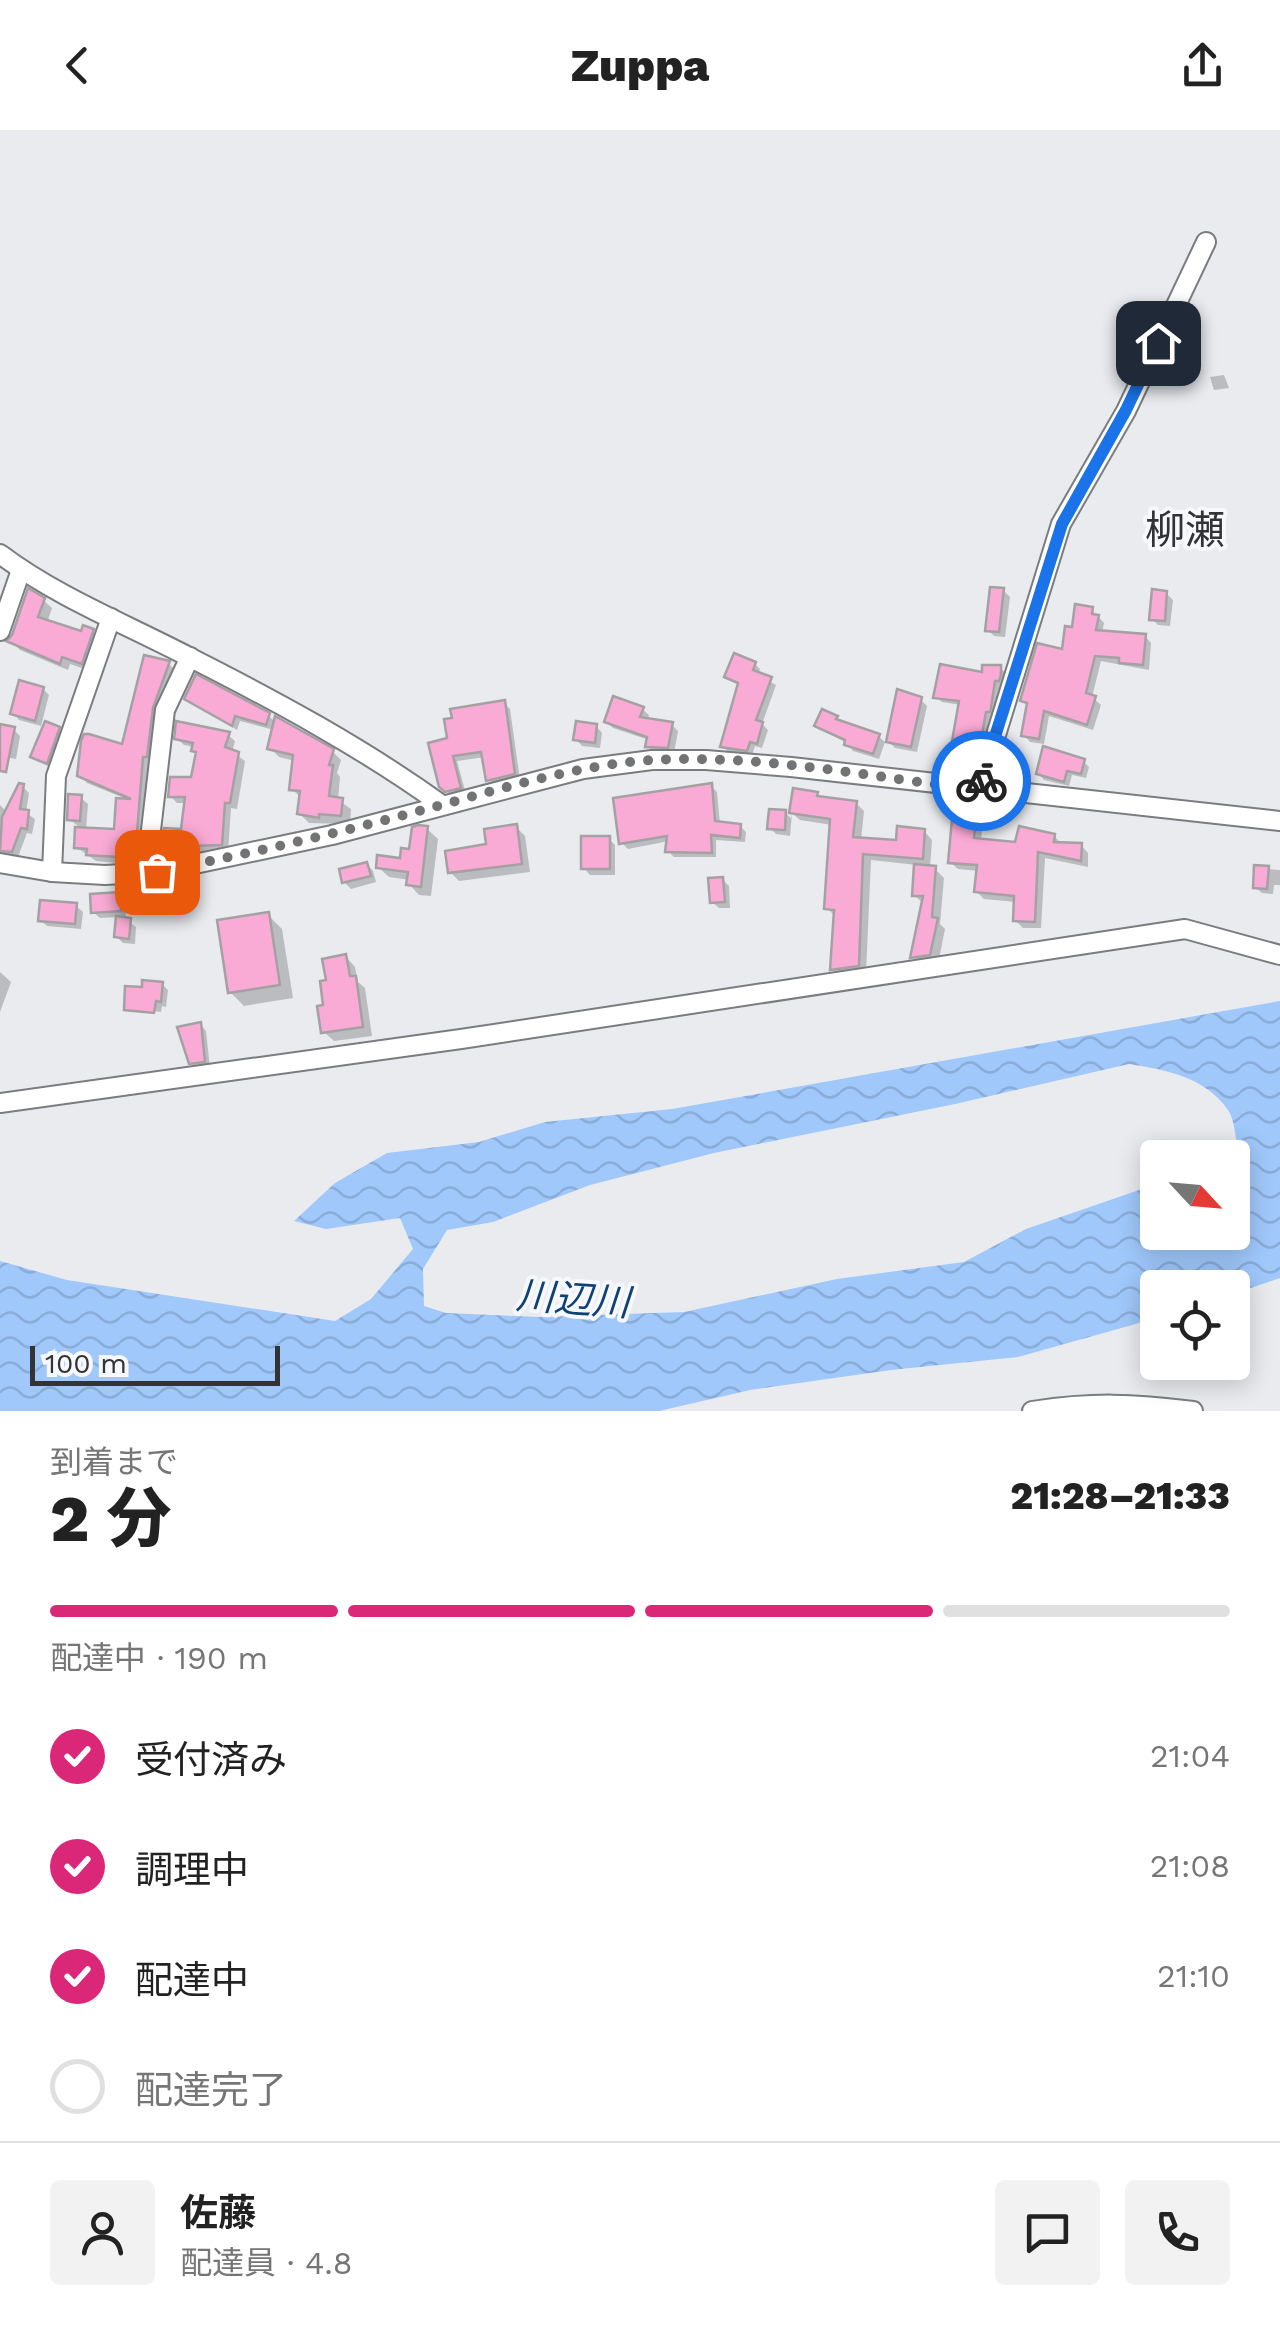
<!DOCTYPE html>
<html lang="ja">
<meta charset="utf-8">
<style>
body{margin:0;font-family:"Work Sans","Noto Sans JP",sans-serif;background:#f2f2f2;color:#222;height:100vh;display:flex;flex-direction:column;font-size:38px;white-space:nowrap}
*{box-sizing:border-box;margin:0}
p{font-size:32px;color:#767676}
.icon{flex:none;width:55px;height:55px;fill:none;stroke:currentColor;stroke-width:2;stroke-linecap:round;stroke-linejoin:round}
.map{position:relative;height:1281px;overflow:hidden}
.panel{display:flex;flex-direction:column;background:#fff;flex:1}
.panel>*{flex:none}
.needle{width:65px;rotate:116deg}
.fabs{position:absolute;left:1140px;top:1010px;display:grid;gap:20px}
.fabs a{display:grid;place-items:center;width:110px;height:110px;border-radius:10px;background:#fff;box-shadow:0 5px 25px #0003;font-size:50px}
.scale{position:absolute;left:30px;bottom:25px;width:250px;box-sizing:border-box;padding-left:10px;border:5px solid #323334;border-top:0;font-size:28px;line-height:35px;white-space:nowrap;color:#323334;-webkit-text-stroke:8px #f6f8fc;paint-order:stroke}
.pin{position:absolute;display:grid;place-items:center;width:85px;height:85px;color:#fff;margin:-42px;border-radius:20px;box-shadow:0 5px 15px #0006}
.courier{position:absolute;display:grid;place-items:center;width:100px;height:100px;margin:-50px;border:8px solid #1a73e8;border-radius:50%;background:#fff;color:#222;box-shadow:0 2px 12px #0007}
.headline em{font-style:normal;font-weight:800}
.headline div{display:flex;flex-direction:column-reverse}
.headline{display:flex;align-items:center;justify-content:space-between;height:170px;padding:0 50px}
h1{font-size:65px;font-weight:800;line-height:75px}
.bar{display:grid;grid-template-columns:repeat(4,1fr);gap:15px 10px;align-content:center;height:120px;padding:0 50px}
.bar i{height:12px;border-radius:8px;background:#e0e0e0}
.bar .selected{background:#db2777}
.bar p{grid-column:span 4}
.line{display:flex;align-items:center;gap:25px;padding:0 50px;border-top:2px solid #e0e0e0}
.line div{flex:1}
.round{display:grid;place-items:center;flex:none;width:105px;height:105px;border-radius:10px;background:#f2f2f2}
ol{padding:0 50px;list-style:none}
li{display:flex;align-items:center;gap:30px;height:110px}
li p{margin-inline-start:auto}
li .icon{padding:10px;border-radius:50%;background:#db2777;color:#fff;stroke-width:4}
li:last-child{color:#767676}
li i{width:55px;height:55px;border:5px solid #e0e0e0;border-radius:50%}
header{display:flex;justify-content:space-between;align-items:center;height:130px;padding:0 50px;background:#fff;font-size:45px;font-weight:800}
.map>svg:first-child{display:block}
</style>
<header><svg class="icon" aria-label="back" viewBox="0 0 24 24"><path d="M15 5l-7 7 7 7"/></svg>Zuppa<svg class="icon" aria-label="share" viewBox="0 0 24 24"><path d="M12 15V3M7 8l5-5 5 5M5 13v7h14v-7"/></svg></header>
<div class="map">
<svg width="1280" height="1281" viewBox="0 0 1280 1281">
<defs>
<pattern id="water-waves" width="16" height="10" patternUnits="userSpaceOnUse" patternTransform="scale(2.5)"><rect width="16" height="10" fill="#a0c8fb"/><path d="M0 5q4-4 8 0t8 0" fill="none" stroke="#8aacd8"/></pattern>
</defs>
<rect width="100%" height="100%" fill="#e9ebef"/>
<path fill="url(#water-waves)" fill-rule="evenodd" d="M1280 871V1148L1233 1164 1232 1158H1158L1157 1188 1018 1227 891 1240 750 1260 659 1281H0V1131L67 1150 335 1191 371 1169 413 1119 400 1088 326 1099 294 1091 335 1053 387 1023 479 1012 545 992 672 979ZM1129 934C1167 940 1205 947 1228 980 1235 990 1235 1008 1238 1019L1230 1027 1232 1028V1102H1158L1157 1057 1139 1060 1026 1099 964 1132 837 1149 684 1182 539 1187 446 1183 424 1176 423 1139 447 1100 493 1092 590 1055 714 1023 955 974Z"/>
<g fill="#0003">
<polygon points="1224,245 1229,258 1214,260 1210,247"/>
<polygon points="1003,460 1010,467 1005,507 994,506 988,500"/>
<polygon points="1166,463 1173,470 1170,496 1158,495 1152,489"/>
<polygon points="43,470 52,478 47,493 82,504 92,501 101,510 90,541 70,534 68,540 20,520 12,512"/>
<polygon points="1091,479 1104,493 1102,503 1145,506 1151,513 1149,540 1101,531 1092,567 1101,575 1093,600 1049,586 1044,614 1030,612 1024,605 1029,576 1022,570 1064,522 1074,500"/>
<polygon points="169,534 176,541 153,633 150,633 142,735 96,731 76,717 78,696 69,689 81,668 88,674 86,700 116,702 129,670 87,653 80,645 123,618"/>
<polygon points="755,534 760,539 758,545 776,555 762,594 768,600 762,618 755,616 752,625 728,622 723,616 740,555 727,547"/>
<polygon points="1000,538 1006,543 1005,556 1000,556 985,620 961,616 955,611 961,575 942,572 936,567"/>
<polygon points="43,559 49,565 41,596 19,590 13,583"/>
<polygon points="187,568 268,585 276,593 332,621 341,630 337,643 340,647 338,670 351,679 350,694 309,693 300,684 302,669 292,659 295,631 279,627 270,618 274,600 240,591 237,600"/>
<polygon points="920,569 927,576 917,622 895,618 888,611"/>
<polygon points="504,573 510,579 520,650 495,655 488,649 485,627 457,631 466,664 453,667 441,656 450,609"/>
<polygon points="642,579 649,585 647,590 672,595 678,601 674,623 654,622 648,616 649,610 613,598 607,592"/>
<polygon points="837,588 842,594 878,606 885,612 879,629 853,621 847,613 817,596"/>
<polygon points="596,596 602,603 600,618 582,616 576,609"/>
<polygon points="0,597 14,600 20,606 16,629 0,626"/>
<polygon points="58,600 65,606 54,638 33,626"/>
<polygon points="228,605 235,611 232,622 245,631 237,679 231,678 228,722 198,722 196,728 171,726 164,719 183,702 187,673 177,673 170,666 193,650 198,624 195,617 184,615 177,608"/>
<polygon points="1083,631 1089,637 1086,648 1072,645 1069,656 1044,650 1039,644"/>
<polygon points="22,656 29,663 26,683 35,689 32,704 27,703 18,727 0,724 0,675 9,684"/>
<polygon points="711,656 717,662 720,694 740,696 746,702 745,712 716,710 716,727 674,727 668,721 669,711 628,719 622,713"/>
<polygon points="795,661 817,664 822,669 856,673 864,681 861,710 898,712 924,701 932,710 930,738 935,739 944,748 940,794 945,799 938,834 922,836 913,827 924,774 914,765 917,735 871,730 866,843 840,847 832,839 836,787 827,778 832,695 800,690 792,683 790,706 776,704 770,698 785,683 791,688"/>
<polygon points="976,682 983,690 981,711 1017,715 1054,706 1063,715 1081,715 1088,723 1088,737 1045,728 1041,798 1023,798 1015,790 1016,772 984,769 976,761 979,741 958,739 950,732"/>
<polygon points="516,697 525,706 530,742 459,751 450,742"/>
<polygon points="427,699 438,709 431,766 419,765 409,754 410,750 389,747 378,737 402,730"/>
<polygon points="609,709 615,715 615,745 590,745 584,738"/>
<polygon points="367,734 373,741 376,752 351,759 344,752"/>
<polygon points="1257,738 1280,740 1280,755 1274,755 1273,764 1262,763 1255,757"/>
<polygon points="722,749 729,756 730,778 719,778 712,772"/>
<polygon points="119,765 125,771 126,790 136,797 135,814 123,813 116,806 119,787 100,788 93,782"/>
<polygon points="76,776 83,782 81,799 47,796 40,790"/>
<polygon points="268,785 282,799 293,868 244,876 230,862"/>
<polygon points="346,827 355,837 358,852 365,858 372,906 334,911 324,902 326,877"/>
<polygon points="0,842 11,852 0,882"/>
<polygon points="162,854 168,860 166,877 162,876 161,882 129,878 129,882 126,879"/>
<polygon points="200,894 206,901 210,938 198,940 191,933"/>
</g>
<g fill="#faabd5" stroke="#a5a1a3" stroke-width="2.5">
<polygon points="990,457 1004,458 999,502 985,501"/>
<polygon points="28,458 45,468 38,487 81,501 83,495 94,499 82,534 62,527 60,534 6,511 12,505"/>
<polygon points="1152,459 1167,461 1165,491 1149,490"/>
<polygon points="1075,474 1093,477 1092,484 1099,485 1096,500 1146,504 1143,535 1119,533 1119,528 1095,526 1086,563 1096,566 1087,595 1044,581 1039,609 1021,606 1027,573 1020,571 1037,513 1062,519 1065,496 1072,497"/>
<polygon points="734,523 756,532 753,540 772,547 756,590 763,592 757,614 750,612 747,621 720,617 738,553 724,547"/>
<polygon points="144,525 170,531 153,578 147,627 143,627 135,728 86,725 87,719 74,718 75,697 114,699 116,668 131,669 77,646 81,611 84,604 89,604 122,614"/>
<polygon points="940,534 982,542 982,535 1001,535 1001,545 999,551 995,551 991,578 990,582 986,582 980,616 952,611 959,571 933,568"/>
<polygon points="196,544 270,583 266,595 235,586 232,596 184,569"/>
<polygon points="19,550 44,557 35,591 10,584"/>
<polygon points="897,559 922,567 911,617 886,612"/>
<polygon points="613,566 644,577 640,587 673,592 668,618 645,617 647,607 604,592"/>
<polygon points="505,570 515,644 486,651 481,622 453,626 461,658 445,662 439,657 428,613 447,608 444,589 452,588 450,579"/>
<polygon points="822,579 838,586 836,589 880,604 873,624 844,615 845,610 814,596"/>
<polygon points="275,586 334,619 329,635 333,635 329,666 343,668 341,686 319,684 319,688 297,684 300,661 289,660 293,625 267,619"/>
<polygon points="45,591 60,597 47,634 30,627"/>
<polygon points="176,591 230,602 225,617 239,622 230,673 225,673 222,715 191,716 189,722 161,720 164,698 181,699 185,667 168,667 170,647 191,647 196,622 191,621 193,613 174,609"/>
<polygon points="576,591 597,594 595,613 573,610"/>
<polygon points="0,594 15,597 6,642 0,641"/>
<polygon points="1043,616 1085,629 1081,644 1067,641 1064,652 1036,644"/>
<polygon points="19,653 24,654 20,679 29,680 27,699 21,698 12,722 0,721 2,687"/>
<polygon points="712,653 715,691 741,694 740,708 711,705 712,723 665,722 667,706 619,714 613,668"/>
<polygon points="793,658 818,662 817,666 857,671 853,707 896,710 897,696 925,699 923,729 863,724 859,836 830,840 834,780 824,779 830,689 789,683"/>
<polygon points="68,664 82,665 80,691 67,690"/>
<polygon points="953,678 977,680 974,708 1015,712 1019,696 1055,704 1054,712 1082,713 1081,731 1038,722 1035,792 1013,791 1014,766 974,762 977,735 948,733"/>
<polygon points="769,679 786,680 785,700 767,699"/>
<polygon points="517,694 522,734 448,743 445,721 486,714 484,699"/>
<polygon points="418,695 428,696 421,757 406,755 408,742 376,738 377,725 400,728 401,718 409,719 412,697"/>
<rect x="581" y="706" width="29" height="33"/>
<polygon points="367,732 371,746 342,753 339,739"/>
<polygon points="914,734 936,736 932,787 938,788 930,825 910,828 923,766 912,766"/>
<polygon points="1254,735 1269,736 1267,759 1253,758"/>
<polygon points="723,747 725,772 710,773 708,748"/>
<polygon points="120,762 121,781 91,783 90,764"/>
<polygon points="40,770 77,773 75,794 38,791"/>
<polygon points="269,782 280,855 228,863 217,790"/>
<polygon points="116,786 131,788 129,809 114,807"/>
<polygon points="346,824 350,846 356,846 363,897 321,903 317,876 323,875 320,851 326,850 322,829"/>
<polygon points="142,850 163,852 161,872 156,871 154,883 124,880 125,856 142,857"/>
<polygon points="201,892 205,932 189,934 177,897"/>
</g>
<g fill="none" stroke-linecap="round" stroke-linejoin="round">
<defs>
<g id="minor">
<path d="M0 424C57 467 126 494 189 527 276 571 363 618 442 675"/>
<polyline points="0,501 21,440"/>
<polyline points="979,660 1061,394 1126,281 1206,112"/>
<polyline points="0,733 52,742 105,745 157,742 332,705 583,639 652,630 706,630 791,637 1280,691"/>
<polyline points="52,742 56,646 111,488"/>
<polyline points="146,743 165,580 190,527"/>
<polyline points="0,973 461,909 1185,799 1280,825"/>
<path d="M1032 1281C1091 1272 1133 1273 1193 1281"/>
</g>
</defs>
<use href="#minor" stroke="#7a7c7f" stroke-width="22"/>
<use href="#minor" stroke="#fff" stroke-width="18"/>
</g>
<g fill="none" stroke-linecap="round" stroke-linejoin="round">
<path stroke="#727375" stroke-width="10" stroke-dasharray="0 18" d="M157 742C247 724 335 704 423 680 498 660 575 635 653 630 759 624 873 647 978 660L981 651"/>
<polyline stroke="#1a73e8" stroke-width="12" points="981,651 1062,394 1126,280 1158,213"/>
</g>
<g text-anchor="middle" dominant-baseline="central" stroke-width="8" stroke-linejoin="round" paint-order="stroke">
<g font-size="38" font-style="italic" fill="#0f4179" stroke="#f6f8fc">
<text transform="translate(573 1169) rotate(4)">川辺川</text>
</g>
<g font-size="40" fill="#323334" stroke="#f6f8fc">
<text x="1185" y="400">柳瀬</text>
</g>
</g>
</svg>
<div class="fabs">
<a><svg class="needle" viewBox="-14 -14 28 28"><path d="M0-13l5 13h-10z" fill="#e53935"/><path d="M0 13l5-13h-10z" fill="#767676"/></svg></a>
<a><svg class="icon" aria-label="locate" viewBox="0 0 24 24"><circle cx="12" cy="12" r="6"/><path d="M12 2v4M12 18v4M2 12h4M18 12h4"/></svg></a>
</div>
<div class="scale">100 m</div>
<div class="pin" style="left:157px;top:742px;background:#ea580c"><svg class="icon" aria-label="bag" viewBox="0 0 24 24"><path d="M5 8h14l-1 12H6zM9 8a3 3 0 0 1 6 0"/></svg></div>
<div class="pin" style="left:1158px;top:213px;background:#1f2937"><svg class="icon" aria-label="home" viewBox="0 0 24 24"><path d="M3 11l9-7 9 7M6 9v11h12V9"/></svg></div>
<div class="courier" style="left:981px;top:651px"><svg class="icon" aria-label="bike" viewBox="0 0 24 24"><circle cx="6" cy="16" r="4"/><circle cx="18" cy="16" r="4"/><path d="M6 16l4-8h5l3 8M10 8l3 8H6M13 5h3"/></svg></div>
</div>
<section class="panel">
<div class="headline"><div><h1>2 分</h1><p>到着まで</p></div><em>21:28–21:33</em></div>
<div class="bar"><i class="selected"></i><i class="selected"></i><i class="selected"></i><i></i><p>配達中 · 190 m</p></div>
<ol>
<li><svg class="icon" aria-label="check" viewBox="0 0 24 24"><path d="M5 12l5 5 9-10"/></svg>受付済み<p>21:04</p></li>
<li><svg class="icon" aria-label="check" viewBox="0 0 24 24"><path d="M5 12l5 5 9-10"/></svg>調理中<p>21:08</p></li>
<li><svg class="icon" aria-label="check" viewBox="0 0 24 24"><path d="M5 12l5 5 9-10"/></svg>配達中<p>21:10</p></li>
<li><i></i>配達完了</li>
</ol>
<div class="line" style="height:180px"><a class="round"><svg class="icon" aria-label="person" viewBox="0 0 24 24"><circle cx="12" cy="8" r="4"/><path d="M4 21q1-7 8-7t8 7"/></svg></a><div><b>佐藤</b><p>配達員 · 4.8</p></div><a class="round"><svg class="icon" aria-label="chat" viewBox="0 0 24 24"><path d="M4 5h16v11H9l-5 4z"/></svg></a><a class="round"><svg class="icon" aria-label="phone" viewBox="0 0 24 24"><path d="M5 4h4l2 5-3 2q2 4 5 5l2-3 5 2v4C11 20 4 13 5 4z"/></svg></a></div>
</section>
